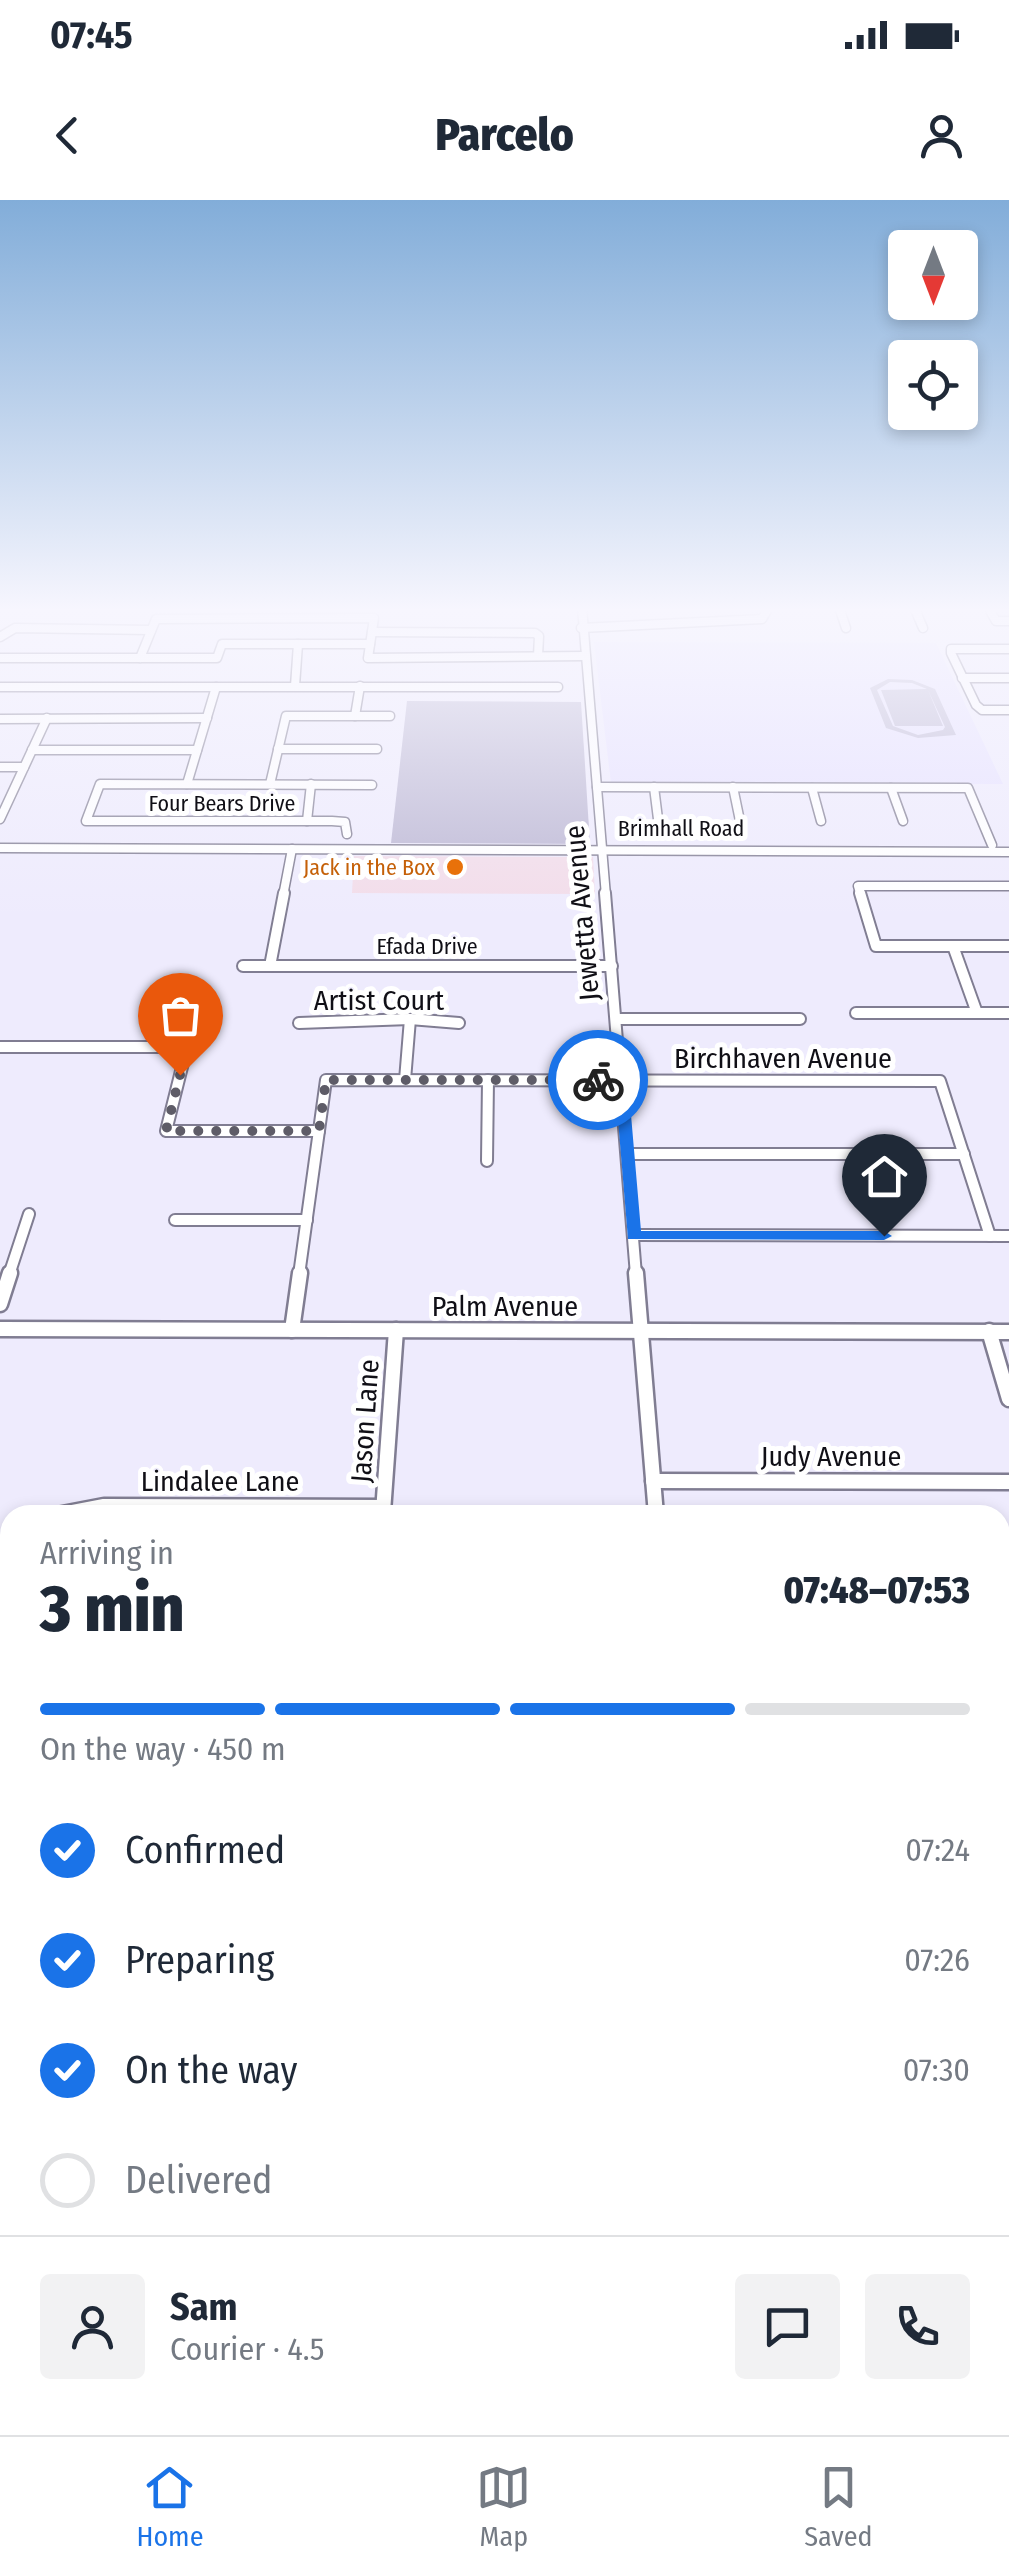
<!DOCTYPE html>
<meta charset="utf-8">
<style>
body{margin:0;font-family:"Fira Sans Condensed",sans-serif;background:#f2f2f3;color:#1f2937;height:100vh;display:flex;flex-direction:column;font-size:38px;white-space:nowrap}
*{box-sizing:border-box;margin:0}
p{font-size:32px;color:#747a83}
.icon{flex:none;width:55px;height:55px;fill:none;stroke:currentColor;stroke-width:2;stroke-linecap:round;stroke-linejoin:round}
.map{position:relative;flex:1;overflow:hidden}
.drawer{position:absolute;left:0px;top:1305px;width:1010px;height:930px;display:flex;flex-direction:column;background:#fff;border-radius:30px 30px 0 0;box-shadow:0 5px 15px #0003}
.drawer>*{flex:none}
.needle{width:65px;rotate:180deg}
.tools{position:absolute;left:888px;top:30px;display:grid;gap:20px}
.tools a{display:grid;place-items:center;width:90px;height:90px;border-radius:10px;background:#fff;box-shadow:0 5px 15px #0003;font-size:50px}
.pin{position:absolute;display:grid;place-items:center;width:85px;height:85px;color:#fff;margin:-102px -42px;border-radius:50% 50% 50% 0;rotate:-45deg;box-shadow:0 0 10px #0007}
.pin .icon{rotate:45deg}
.courier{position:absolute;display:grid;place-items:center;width:100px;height:100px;margin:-50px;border:8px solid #1a73e8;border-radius:50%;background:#fff;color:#222;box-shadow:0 2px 12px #0007}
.summary em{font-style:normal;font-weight:800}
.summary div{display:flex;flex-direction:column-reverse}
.summary{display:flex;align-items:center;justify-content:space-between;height:170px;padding:0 40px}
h1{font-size:65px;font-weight:800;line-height:75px}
.bar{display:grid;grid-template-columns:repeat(4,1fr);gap:15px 10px;align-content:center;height:120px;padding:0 40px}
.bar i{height:12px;border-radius:8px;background:#e0e1e3}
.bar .on{background:#1a73e8}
.bar p{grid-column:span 4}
.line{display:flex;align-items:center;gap:25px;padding:0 40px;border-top:2px solid #e0e1e3}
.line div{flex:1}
.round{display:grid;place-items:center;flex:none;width:105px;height:105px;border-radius:10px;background:#f2f2f3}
ol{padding:0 40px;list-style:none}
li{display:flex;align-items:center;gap:30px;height:110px}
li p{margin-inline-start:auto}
li .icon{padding:10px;border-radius:50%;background:#1a73e8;color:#fff;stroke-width:4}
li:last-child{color:#747a83}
li i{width:55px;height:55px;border:5px solid #e0e1e3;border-radius:50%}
.status{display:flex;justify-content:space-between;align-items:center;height:70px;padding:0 50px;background:#fff;direction:ltr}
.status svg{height:28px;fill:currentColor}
header{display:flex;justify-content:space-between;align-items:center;height:130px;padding:0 40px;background:#fff;font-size:45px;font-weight:800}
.tabs{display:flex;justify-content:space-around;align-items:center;height:140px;border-top:2px solid #e0e1e3;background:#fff;font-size:28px;color:#747a83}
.tabs a{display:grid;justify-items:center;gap:5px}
.tabs .on{color:#1a73e8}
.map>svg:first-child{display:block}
</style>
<div class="status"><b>07:45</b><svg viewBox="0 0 49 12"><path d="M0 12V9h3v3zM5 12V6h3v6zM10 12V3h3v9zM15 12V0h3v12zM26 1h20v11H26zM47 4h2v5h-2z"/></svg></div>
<header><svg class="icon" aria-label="back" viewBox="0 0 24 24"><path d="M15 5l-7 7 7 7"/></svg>Parcelo<svg class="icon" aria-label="person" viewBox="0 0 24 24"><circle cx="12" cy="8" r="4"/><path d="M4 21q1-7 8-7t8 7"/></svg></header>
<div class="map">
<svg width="1009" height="2235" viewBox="0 0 1009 2235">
<rect width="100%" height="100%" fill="#eeebfd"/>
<polygon fill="#f2dce9" points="354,656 593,657 595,694 352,693"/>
<g fill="#e6e1ff">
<polygon points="594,442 936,443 1003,584 611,583"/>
<polygon points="1000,1998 1009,1998 1009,2235 970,2235 968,2225 1000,2225"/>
</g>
<g fill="#bbb6d3" fill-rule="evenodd">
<path d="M888 479 912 480 935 489 956 535 918 538 886 528 870 488ZM890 482 912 483 927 489 881 490 895 526H943L928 490 945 527 943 530 918 535 893 526 877 490Z"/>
<polygon points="407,501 581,502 590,644 391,643"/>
</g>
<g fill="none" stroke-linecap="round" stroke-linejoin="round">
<defs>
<g id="minor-far3">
<polyline points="582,407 606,696"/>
<polyline points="839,407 846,428"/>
<polyline points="914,407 923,428"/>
<polyline points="988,407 996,421 1009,421"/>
<polyline points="581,428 762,419 769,407"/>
<polyline points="372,432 535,433 539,436 538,456"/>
<polyline points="0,437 15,428 151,430"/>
<polyline points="1009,449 951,449 951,453 976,505 982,510 1009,510"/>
<polyline points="0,458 217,458 222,444 370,444"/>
<polyline points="140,458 156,419 374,418 368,458 584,456"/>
<polyline points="962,478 1009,478"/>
<polyline points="295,486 298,444"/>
<polyline points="0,487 558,487"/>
<polyline points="355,516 360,486"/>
<polyline points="0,519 207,518"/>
<polyline points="278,549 377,549"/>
<polyline points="32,550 197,550"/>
<polyline points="0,567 24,567"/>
<polyline points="187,584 216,487"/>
<polyline points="270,584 286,516 390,516"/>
<polyline points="597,587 968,588 992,645"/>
<polyline points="654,587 658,619"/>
<polyline points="733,587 740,621"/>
<polyline points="812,588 821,621"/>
<polyline points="891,588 903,621"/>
<polyline points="0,619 47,518"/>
<polyline points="307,621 311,584"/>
<polyline points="347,634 345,622 332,621 86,621 100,584 372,585"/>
<polyline points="0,648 1009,652"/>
<polyline points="283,696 292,649"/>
<polyline points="861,696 858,686 1009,686"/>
</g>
<g id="minor-far2">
<polyline points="605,693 636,1075"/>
<polyline points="860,693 876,746 1009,746"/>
<polyline points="953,746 977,813"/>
<polyline points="243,766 612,766"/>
<polyline points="270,766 284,693"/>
<polyline points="856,813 1009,813"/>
<polyline points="616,819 800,819"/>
<polyline points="299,823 410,819 459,823"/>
<polyline points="0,847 187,847 166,931 319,931"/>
<polyline points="405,880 410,819"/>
<polyline points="627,954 964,954"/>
<polyline points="487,961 488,880"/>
<polyline points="175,1020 307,1020"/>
<polyline points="633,1035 1009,1036"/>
<polyline points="9,1075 29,1014"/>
<polyline points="299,1075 326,880 940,881 990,1036"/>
</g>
<g id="minor-far1">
<polyline points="636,1073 656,1315"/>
<polyline points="0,1104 10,1073"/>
<polyline points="0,1129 1009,1132"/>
<polyline points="292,1130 300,1073"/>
<polyline points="989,1131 1009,1199"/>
<polyline points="653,1281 1009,1282"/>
<polyline points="383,1312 396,1130"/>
<polyline points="57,1315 104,1306 383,1307"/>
<polyline points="0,1351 10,1360"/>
<polyline points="1000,1456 1009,1456"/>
<polyline points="1000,1495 1009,1532"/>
</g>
<g id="minor">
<polyline points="0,1911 10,1922"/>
<polyline points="1000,1976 1009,1976"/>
<polyline points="116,2235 117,2225"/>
</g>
</defs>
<use href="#minor-far3" stroke="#807d92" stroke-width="11"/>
<use href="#minor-far2" stroke="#807d92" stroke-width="14"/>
<use href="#minor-far1" stroke="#807d92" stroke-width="19"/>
<use href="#minor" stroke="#807d92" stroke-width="24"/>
<use href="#minor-far3" stroke="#fff" stroke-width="8"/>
<use href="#minor-far2" stroke="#fff" stroke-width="10"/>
<use href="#minor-far1" stroke="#fff" stroke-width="14"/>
<use href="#minor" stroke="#fff" stroke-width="19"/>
<defs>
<g id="rail">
<polyline points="0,1579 10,1590"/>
<polyline points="638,2225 648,2235"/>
</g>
</defs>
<use href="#rail" stroke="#484751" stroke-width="8"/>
<use href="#rail" stroke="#fff" stroke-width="4" stroke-dasharray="11" stroke-linecap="butt"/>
</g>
<linearGradient id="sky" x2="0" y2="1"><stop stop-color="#82add9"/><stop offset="0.57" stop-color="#f7f6fe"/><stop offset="1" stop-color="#f7f6fe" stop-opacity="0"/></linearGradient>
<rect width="1009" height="720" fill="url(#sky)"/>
<polygon fill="#1a73e8" points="621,876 628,880 641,1031 884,1031 892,1036 884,1040 628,1039 615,884 591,880"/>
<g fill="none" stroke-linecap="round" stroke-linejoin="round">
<polyline stroke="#5e5c67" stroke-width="10" stroke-dasharray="0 18" points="180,875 166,931 319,931 326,880 598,880"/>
</g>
<circle fill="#e8710a" stroke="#fff" stroke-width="4" cx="455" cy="667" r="10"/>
<g text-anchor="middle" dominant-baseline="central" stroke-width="10" stroke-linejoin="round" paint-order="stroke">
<g font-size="22" fill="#100f16" stroke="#fff">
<text x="222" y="603">Four Bears Drive</text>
<text x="681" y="628">Brimhall Road</text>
<text x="427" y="746">Efada Drive</text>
</g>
<g font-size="22" fill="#c56008" stroke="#fff" text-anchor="end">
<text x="435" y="667">Jack in the Box</text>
</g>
<g font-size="28" fill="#100f16" stroke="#fff">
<text transform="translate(582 713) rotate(-95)">Jewetta Avenue</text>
<text x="379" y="800">Artist Court</text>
<text x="783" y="858">Birchhaven Avenue</text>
<text x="505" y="1106">Palm Avenue</text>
<text transform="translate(365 1221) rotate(-86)">Jason Lane</text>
<text x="831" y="1256">Judy Avenue</text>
<text x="220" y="1281">Lindalee Lane</text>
</g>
</g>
</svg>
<div class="tools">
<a><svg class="needle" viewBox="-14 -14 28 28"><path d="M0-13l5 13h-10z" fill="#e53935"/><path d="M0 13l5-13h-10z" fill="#747a83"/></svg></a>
<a><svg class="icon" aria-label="locate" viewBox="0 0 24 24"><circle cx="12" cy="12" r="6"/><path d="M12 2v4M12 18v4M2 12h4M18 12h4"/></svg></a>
</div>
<div class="pin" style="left:180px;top:875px;background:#ea580c"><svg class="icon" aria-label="bag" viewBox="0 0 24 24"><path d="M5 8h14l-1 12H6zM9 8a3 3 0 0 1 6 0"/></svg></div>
<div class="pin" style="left:884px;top:1036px;background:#1f2937"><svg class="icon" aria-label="home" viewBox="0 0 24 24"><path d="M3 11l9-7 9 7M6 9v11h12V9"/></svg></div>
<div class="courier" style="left:598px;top:880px"><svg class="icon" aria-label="bike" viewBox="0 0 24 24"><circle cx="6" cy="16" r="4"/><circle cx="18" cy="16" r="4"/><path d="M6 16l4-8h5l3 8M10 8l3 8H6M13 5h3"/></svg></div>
<section class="drawer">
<div class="summary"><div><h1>3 min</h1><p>Arriving in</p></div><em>07:48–07:53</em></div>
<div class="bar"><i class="on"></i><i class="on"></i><i class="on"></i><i></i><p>On the way · 450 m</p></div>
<ol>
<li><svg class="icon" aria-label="check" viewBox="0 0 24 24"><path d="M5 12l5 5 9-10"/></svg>Confirmed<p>07:24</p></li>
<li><svg class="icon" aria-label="check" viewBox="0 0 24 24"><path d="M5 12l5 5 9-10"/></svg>Preparing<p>07:26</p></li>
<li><svg class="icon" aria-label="check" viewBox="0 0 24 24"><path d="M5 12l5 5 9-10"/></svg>On the way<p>07:30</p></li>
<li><i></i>Delivered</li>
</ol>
<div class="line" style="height:180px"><a class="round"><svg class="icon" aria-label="person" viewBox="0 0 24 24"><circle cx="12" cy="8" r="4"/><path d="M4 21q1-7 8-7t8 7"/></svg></a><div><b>Sam</b><p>Courier · 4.5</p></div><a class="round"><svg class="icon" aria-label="chat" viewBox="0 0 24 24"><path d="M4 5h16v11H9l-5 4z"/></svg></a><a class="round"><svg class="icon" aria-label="phone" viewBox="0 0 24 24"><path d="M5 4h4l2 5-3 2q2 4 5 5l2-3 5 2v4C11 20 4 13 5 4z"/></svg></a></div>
</section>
</div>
<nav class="tabs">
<a class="on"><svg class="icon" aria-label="home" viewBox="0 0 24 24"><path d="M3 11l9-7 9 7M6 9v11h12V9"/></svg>Home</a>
<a><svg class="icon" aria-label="map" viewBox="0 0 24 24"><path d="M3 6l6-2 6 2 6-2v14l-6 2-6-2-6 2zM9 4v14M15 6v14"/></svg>Map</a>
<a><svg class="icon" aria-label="saved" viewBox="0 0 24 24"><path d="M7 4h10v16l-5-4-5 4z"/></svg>Saved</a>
</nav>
